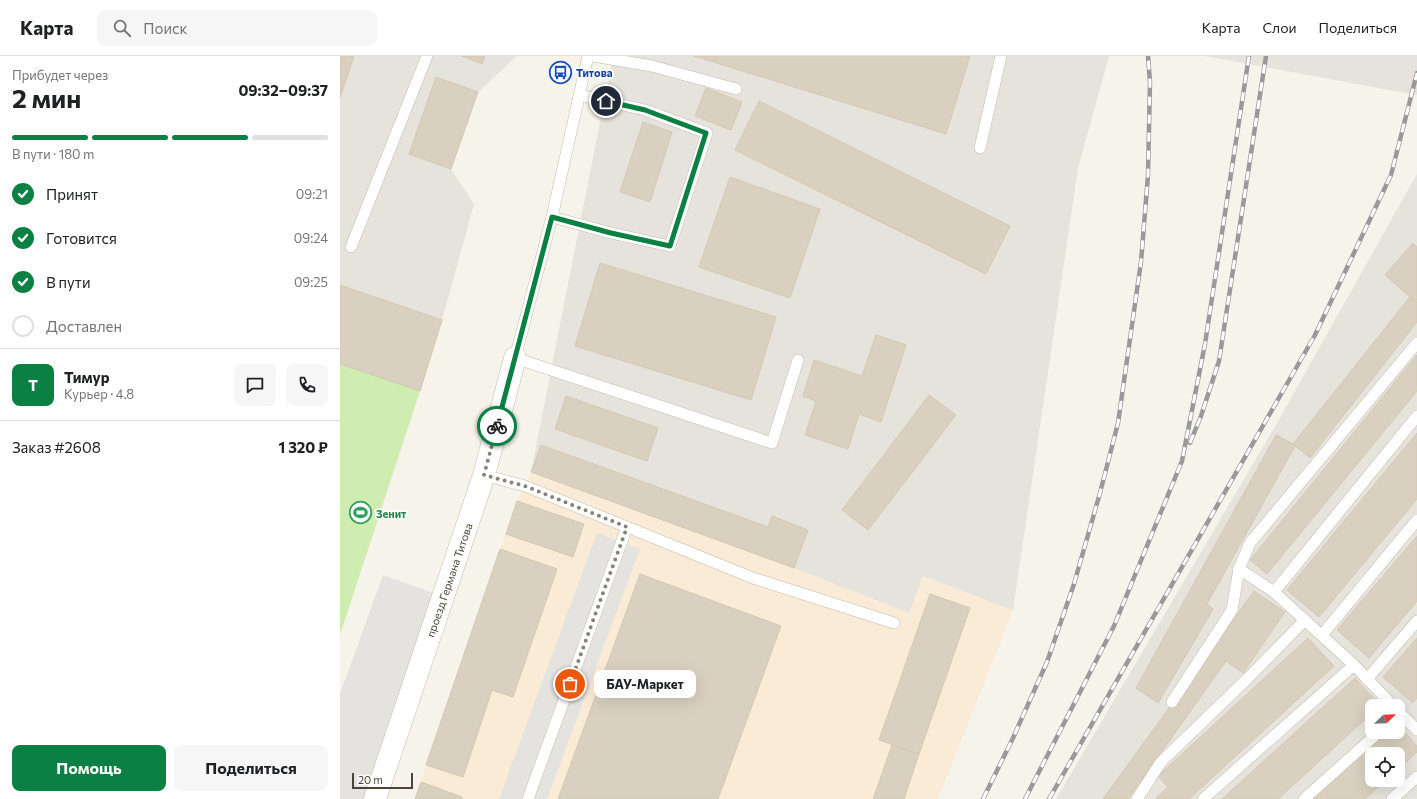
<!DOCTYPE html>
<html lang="ru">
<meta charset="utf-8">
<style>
body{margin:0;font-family:Commissioner,sans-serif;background:#f6f6f6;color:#202124;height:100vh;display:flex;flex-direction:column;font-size:15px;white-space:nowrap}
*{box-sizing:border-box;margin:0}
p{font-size:13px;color:#757577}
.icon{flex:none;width:22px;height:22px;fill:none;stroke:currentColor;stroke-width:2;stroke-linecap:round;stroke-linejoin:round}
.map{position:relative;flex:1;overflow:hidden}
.side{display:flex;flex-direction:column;background:#fff;width:340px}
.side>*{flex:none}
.needle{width:26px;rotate:67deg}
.tools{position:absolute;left:1025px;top:643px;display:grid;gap:8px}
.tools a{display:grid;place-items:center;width:40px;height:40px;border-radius:8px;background:#fff;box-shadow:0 4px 16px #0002;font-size:20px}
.scale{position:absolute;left:12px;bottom:10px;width:61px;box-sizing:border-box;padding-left:4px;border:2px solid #4b4537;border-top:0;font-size:11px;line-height:14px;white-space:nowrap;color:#4b4537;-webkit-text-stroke:3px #fff;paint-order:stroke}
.pin{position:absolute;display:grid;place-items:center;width:34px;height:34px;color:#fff;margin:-17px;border:2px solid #fff;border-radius:50%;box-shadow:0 1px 4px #0007}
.courier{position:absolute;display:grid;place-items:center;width:40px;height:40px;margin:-20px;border:3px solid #0b8043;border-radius:50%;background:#fff;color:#222;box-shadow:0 1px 5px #0007}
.bubble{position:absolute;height:28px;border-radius:8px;background:#fff;box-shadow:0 4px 16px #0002;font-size:13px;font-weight:700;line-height:28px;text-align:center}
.headline em{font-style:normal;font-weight:700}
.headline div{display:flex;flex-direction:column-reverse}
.headline{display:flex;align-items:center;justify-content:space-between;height:68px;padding:0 12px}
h1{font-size:26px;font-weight:700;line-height:30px}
.bar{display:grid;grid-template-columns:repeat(4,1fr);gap:6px 4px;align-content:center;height:48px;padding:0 12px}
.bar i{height:5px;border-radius:3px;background:#e0e0e0}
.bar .selected{background:#0b8043}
.bar p{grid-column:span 4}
.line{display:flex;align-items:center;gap:10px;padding:0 12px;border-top:1px solid #e0e0e0}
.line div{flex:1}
.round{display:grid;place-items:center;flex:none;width:42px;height:42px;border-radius:8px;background:#f6f6f6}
ol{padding:0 12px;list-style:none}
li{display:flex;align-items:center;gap:12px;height:44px}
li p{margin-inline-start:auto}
li .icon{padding:4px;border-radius:50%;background:#0b8043;color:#fff;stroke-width:4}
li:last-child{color:#757577}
li i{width:22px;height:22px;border:2px solid #e0e0e0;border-radius:50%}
.action{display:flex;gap:8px;margin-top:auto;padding:8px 12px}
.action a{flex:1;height:46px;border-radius:8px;background:#0b8043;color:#fff;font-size:16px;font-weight:700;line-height:46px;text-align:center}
.action a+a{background:#f6f6f6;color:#202124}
header{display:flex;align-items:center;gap:24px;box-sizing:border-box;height:56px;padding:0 20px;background:#fff;border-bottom:1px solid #e0e0e0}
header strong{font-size:19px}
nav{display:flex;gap:22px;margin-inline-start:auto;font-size:14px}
.search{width:280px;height:36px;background:#f6f6f6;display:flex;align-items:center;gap:10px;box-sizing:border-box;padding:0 14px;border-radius:8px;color:#757577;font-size:15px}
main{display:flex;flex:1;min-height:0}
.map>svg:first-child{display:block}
</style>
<header>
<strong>Карта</strong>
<div class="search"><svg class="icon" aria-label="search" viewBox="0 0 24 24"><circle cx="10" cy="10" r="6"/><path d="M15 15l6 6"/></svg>Поиск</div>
<nav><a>Карта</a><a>Слои</a><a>Поделиться</a></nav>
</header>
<main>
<section class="side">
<div class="headline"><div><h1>2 мин</h1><p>Прибудет через</p></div><em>09:32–09:37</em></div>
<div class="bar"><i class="selected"></i><i class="selected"></i><i class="selected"></i><i></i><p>В пути · 180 m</p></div>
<ol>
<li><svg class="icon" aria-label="check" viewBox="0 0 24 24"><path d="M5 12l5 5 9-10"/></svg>Принят<p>09:21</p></li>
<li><svg class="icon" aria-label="check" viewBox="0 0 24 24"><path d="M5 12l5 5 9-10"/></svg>Готовится<p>09:24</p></li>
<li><svg class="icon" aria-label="check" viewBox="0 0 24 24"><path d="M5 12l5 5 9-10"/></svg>В пути<p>09:25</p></li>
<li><i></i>Доставлен</li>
</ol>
<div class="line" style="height:72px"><b class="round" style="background:#0b8043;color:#fff">Т</b><div><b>Тимур</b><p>Курьер · 4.8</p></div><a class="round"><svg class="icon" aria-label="chat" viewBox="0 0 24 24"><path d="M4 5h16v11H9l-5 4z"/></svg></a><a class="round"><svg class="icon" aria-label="phone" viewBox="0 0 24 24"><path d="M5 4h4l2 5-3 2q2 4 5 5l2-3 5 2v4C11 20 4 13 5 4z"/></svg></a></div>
<div class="line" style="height:52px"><div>Заказ #2608</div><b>1 320 ₽</b></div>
<div class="action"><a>Помощь</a><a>Поделиться</a></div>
</section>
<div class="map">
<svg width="1077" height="743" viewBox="0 0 1077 743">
<rect width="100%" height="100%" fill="#f6f3eb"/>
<polygon fill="#f9ebd5" points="191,416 454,512 569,557 583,520 673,554 598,743 75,743 160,493 177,445"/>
<g fill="#e6e2dc" fill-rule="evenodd">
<polygon points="0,0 177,0 138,36 111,113 134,148 102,264 80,335 0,308"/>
<polygon points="273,0 769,0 738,112 673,554 583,520 569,557 454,512 191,416"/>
<polygon points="865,0 1077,0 1077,39"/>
<path d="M1077 118V743H716L937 367ZM1032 650H1058V676H1032ZM1032 698H1058V724H1032Z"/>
</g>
<polygon fill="#cfedb1" points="0,308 80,335 0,579"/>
<g fill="#e5e3df">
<polygon points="257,477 300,493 207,743 159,743"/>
<polygon points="43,519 96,538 23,743 0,743 0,638"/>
</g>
<g fill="#d9d0bf" stroke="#d4c8b1">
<polygon points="0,0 14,0 0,42"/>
<polygon points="122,0 145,0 142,8"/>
<polygon points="354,0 630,0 606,78"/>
<polygon points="96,21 138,36 111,113 69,98"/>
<polygon points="366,32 402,46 391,74 355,60"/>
<polygon points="419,45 670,170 646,218 395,94"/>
<polygon points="303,66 332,76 310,146 280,136"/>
<polygon points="390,121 480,153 450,242 359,211"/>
<polygon points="1073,187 1077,191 1077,247 1045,219"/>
<polygon points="260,207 436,261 411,344 235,290"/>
<polygon points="0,229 102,264 80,335 0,308"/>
<polygon points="1070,241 1077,247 1077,266 970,402 955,390 867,548 873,553 818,647 796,632 936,379 953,388"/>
<polygon points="536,279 566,289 541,366 519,358 508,393 465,379 476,345 463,340 474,304 522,320"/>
<polygon points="1077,299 1077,335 927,518 910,504"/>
<polygon points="589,339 616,359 528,474 502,454"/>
<polygon points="226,340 318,372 307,405 215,373"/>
<polygon points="1077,377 1077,443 979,561 947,534"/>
<polygon points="201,389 428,471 432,460 468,474 454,512 191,416"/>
<polygon points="177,445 244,468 233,501 166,478"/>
<polygon points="1077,480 1077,545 1029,602 997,574"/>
<polygon points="160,493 217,513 173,641 152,634 123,721 86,709"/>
<polygon points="300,518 441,570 378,743 218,743"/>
<polygon points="914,535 945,556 903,617 886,605 788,743 763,743"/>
<polygon points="590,538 630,552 579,698 539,684"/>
<polygon points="968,582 994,610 849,743 815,743 828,731 818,720"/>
<polygon points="1077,582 1077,642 1073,647 1043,621"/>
<polygon points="1015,622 1041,650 1032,650 1032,657 938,743 882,743"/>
<polygon points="1058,669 1077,690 1077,696 1058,713 1058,698 1032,698 1032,724 1046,724 1025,743 973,743 1048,676 1058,676"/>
<polygon points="552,689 579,698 564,743 533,743"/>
<polygon points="81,726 122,741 122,743 75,743"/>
</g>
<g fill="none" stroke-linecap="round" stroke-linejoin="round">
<defs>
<g id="service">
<polyline points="248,0 212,161 175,302 432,387 458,304"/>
<polyline points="253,0 312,10 396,33"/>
<polyline points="640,92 661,0"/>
<polyline points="212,161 271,177 330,190 367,77 305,54 239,39"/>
<polyline points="11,191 87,0"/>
<polyline points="144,419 185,430 287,471"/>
<polyline points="899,513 934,536 1014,609 1053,650"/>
<polyline points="934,536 1077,360"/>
<polyline points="982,579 1077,464"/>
<polyline points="1027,623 1077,565"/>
<polyline points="832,646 892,554 899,513 910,487 1077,287"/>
<polyline points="1058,655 1077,674"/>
<polyline points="188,743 287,471 413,522 554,567"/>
<polyline points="797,743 821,706 907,623 965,564"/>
<polyline points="863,743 1014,609"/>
<polyline points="964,743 1039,676"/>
<polyline points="1052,743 1077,721"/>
</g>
<polyline id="minor" points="35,743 144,419 175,302"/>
</defs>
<use href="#service" stroke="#c3bcac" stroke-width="12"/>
<use href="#minor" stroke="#c3bcac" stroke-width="23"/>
<use href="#service" stroke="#fff" stroke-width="11"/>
<use href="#minor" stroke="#fff" stroke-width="22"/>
<defs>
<g id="rail">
<polyline points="850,387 861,360 879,305 926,0"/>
<polyline points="643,743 673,682 707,606 734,528 760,437 778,367 801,206 808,119 810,26 808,0"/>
<polyline points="685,743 774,570 842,405 865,288 909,0"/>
<polyline points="709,743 975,279 1051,119 1077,17"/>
</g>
</defs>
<use href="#rail" stroke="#999" stroke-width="4.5"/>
<use href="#rail" stroke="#fff" stroke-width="3" stroke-dasharray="9" stroke-linecap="butt"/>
</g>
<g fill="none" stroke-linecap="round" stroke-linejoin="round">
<polyline stroke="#878276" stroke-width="4" stroke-dasharray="0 7.2" points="157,370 144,419 185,430 287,471 230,628"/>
<polyline stroke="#0b8043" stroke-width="5" points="157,370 212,161 271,177 330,190 366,77 305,54 266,45"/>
</g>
<defs>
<symbol id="bus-ring" viewBox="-11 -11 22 22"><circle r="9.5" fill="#fff" stroke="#1a4fb4" stroke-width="1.5"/><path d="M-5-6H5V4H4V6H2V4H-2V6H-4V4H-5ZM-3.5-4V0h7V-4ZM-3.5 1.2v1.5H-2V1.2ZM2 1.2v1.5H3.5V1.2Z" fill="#1a4fb4"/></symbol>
<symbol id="stadium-ring" viewBox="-11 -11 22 22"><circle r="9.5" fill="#fff" stroke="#2e9e5b" stroke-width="1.5"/><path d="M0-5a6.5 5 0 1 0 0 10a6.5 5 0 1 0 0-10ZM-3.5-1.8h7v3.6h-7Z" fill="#2e9e5b"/></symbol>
</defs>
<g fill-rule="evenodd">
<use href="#bus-ring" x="208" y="4" width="25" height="25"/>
<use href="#stadium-ring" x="8" y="444" width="25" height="25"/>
</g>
<g text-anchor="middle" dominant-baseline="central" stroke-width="3.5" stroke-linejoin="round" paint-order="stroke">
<g font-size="11" font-weight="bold" fill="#164399" stroke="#fff" text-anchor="start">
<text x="236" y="16">Титова</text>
</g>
<g font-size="11" font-weight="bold" fill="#27864d" stroke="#fff" text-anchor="start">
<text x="36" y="457">Зенит</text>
</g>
<g font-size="11" fill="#4b4537" stroke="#fff">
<text transform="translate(109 524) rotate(-71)">проезд Германа Титова</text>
</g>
</g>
</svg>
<div class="tools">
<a><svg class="needle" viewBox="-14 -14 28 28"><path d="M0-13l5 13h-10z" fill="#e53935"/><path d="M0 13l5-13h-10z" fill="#757577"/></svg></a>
<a><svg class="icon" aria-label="locate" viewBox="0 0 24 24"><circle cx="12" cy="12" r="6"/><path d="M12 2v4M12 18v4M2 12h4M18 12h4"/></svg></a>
</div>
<div class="scale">20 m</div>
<div class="pin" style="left:230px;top:628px;background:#ea580c"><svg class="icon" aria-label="bag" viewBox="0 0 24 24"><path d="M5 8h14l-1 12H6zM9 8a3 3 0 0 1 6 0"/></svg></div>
<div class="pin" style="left:266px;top:45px;background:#1f2937"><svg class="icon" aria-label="home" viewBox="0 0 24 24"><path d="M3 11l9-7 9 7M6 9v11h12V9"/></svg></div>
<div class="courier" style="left:157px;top:370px"><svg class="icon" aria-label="bike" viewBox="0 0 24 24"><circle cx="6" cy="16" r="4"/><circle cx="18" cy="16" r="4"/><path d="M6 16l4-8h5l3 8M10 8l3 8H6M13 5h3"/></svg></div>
<div class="bubble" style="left:254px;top:614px;width:102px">БАУ-Маркет</div>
</div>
</main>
